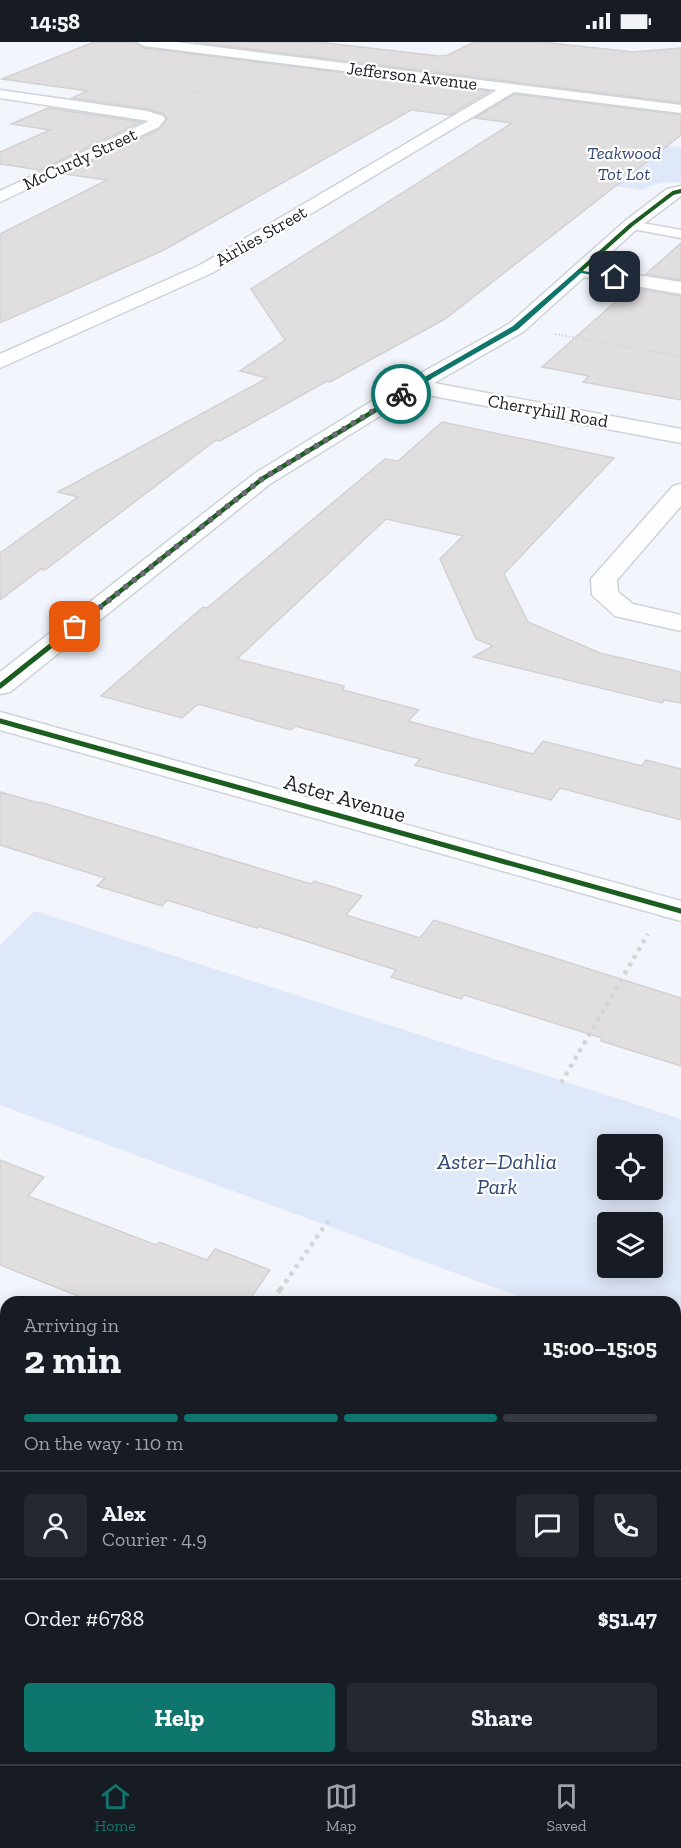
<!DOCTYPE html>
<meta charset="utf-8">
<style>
body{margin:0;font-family:"Zilla Slab",serif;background:#242831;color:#f1f3f6;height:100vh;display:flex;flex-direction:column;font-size:22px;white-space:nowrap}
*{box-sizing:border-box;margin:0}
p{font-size:20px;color:#9ea1a6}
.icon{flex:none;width:33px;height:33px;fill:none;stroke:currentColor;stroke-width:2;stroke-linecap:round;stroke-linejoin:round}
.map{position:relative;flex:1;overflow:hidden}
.sheet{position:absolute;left:0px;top:1254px;width:681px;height:468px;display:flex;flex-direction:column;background:#171b24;border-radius:18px 18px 0 0;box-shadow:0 3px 15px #0003}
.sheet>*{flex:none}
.buttons{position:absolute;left:597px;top:1092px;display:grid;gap:12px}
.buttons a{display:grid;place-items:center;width:66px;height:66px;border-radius:6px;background:#171b24;box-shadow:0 3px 15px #0003;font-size:30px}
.pin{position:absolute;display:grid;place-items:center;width:51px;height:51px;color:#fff;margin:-26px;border-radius:12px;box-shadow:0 3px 9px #0006}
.courier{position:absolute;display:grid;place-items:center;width:60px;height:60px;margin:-30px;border:4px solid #0f766e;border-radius:50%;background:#fff;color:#222;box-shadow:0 2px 8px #0007}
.head em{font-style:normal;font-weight:700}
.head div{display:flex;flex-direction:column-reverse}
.head{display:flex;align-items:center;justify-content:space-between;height:102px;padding:0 24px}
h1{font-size:39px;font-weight:700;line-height:45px}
.bar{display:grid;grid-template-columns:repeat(4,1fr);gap:9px 6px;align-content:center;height:72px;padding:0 24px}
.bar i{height:8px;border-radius:4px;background:#363941}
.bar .selected{background:#0f766e}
.bar p{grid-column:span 4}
.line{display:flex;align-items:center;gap:15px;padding:0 24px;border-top:2px solid #363941}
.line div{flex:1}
.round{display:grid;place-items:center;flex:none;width:63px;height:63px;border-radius:6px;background:#242831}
.primary-button{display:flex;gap:12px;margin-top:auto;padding:12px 24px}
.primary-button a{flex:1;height:69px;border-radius:6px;background:#0f766e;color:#fff;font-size:24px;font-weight:700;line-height:69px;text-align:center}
.primary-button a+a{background:#242831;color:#f1f3f6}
.status{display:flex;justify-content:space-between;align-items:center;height:42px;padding:0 30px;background:#171b24;direction:ltr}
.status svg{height:16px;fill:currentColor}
.dock{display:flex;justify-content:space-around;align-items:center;height:84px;border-top:2px solid #363941;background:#171b24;font-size:16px;color:#9ea1a6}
.dock a{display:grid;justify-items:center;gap:3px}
.dock .selected{color:#0f766e}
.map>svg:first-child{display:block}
</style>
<div class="status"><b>14:58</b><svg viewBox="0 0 49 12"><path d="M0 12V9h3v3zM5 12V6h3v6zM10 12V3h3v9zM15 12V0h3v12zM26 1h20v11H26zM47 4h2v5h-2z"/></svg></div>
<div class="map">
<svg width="681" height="1722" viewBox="0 0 681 1722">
<rect width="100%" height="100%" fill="#f2f5fc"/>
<g fill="#dfe8f8" fill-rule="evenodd">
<polygon points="586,93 681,105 681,140 659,141 642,148 531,132"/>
<path d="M35 869 681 1077V1314L675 1312V1260H534L0 1063V903ZM652 1102V1148H608V1102ZM652 1180V1226H608V1180Z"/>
</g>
<g fill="#e1dee0" stroke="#d3d1d3" stroke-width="1.5">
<polygon points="94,0 135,0 144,6 490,49 450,73 411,68 164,208 0,281 0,192 107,138 65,132 160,87 167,77 164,72 148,67 72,56 88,49 2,37"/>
<polygon points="194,0 317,0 439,14 448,13 474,0 541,0 633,10 681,6 681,61"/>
<polygon points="514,52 681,73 681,93 445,277 330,340 327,339 220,399 216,398 45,528 41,527 0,558 0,511 78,455 58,450 267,336 240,329 285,298 251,247 512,81 475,76"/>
<polygon points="48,66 141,80 40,128 0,122 0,110 50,88 11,82"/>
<polygon points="681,201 681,238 646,232"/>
<polygon points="631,246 681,254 681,358 583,340 589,334 542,325"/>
<polygon points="442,380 614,416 504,532 528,580 600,611 681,630 681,661 664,658 662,661 473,615 493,604 476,597 440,517 463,494 386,477 237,617 344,644 343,648 419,668 408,679 533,712 543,699 642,724 646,718 681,727 681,778 560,746 551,758 415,723 420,717 295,684 291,688 198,662 182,676 101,654 203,565 207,566 385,417 398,419"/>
<polygon points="0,750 39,761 40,760 311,842 314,839 362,854 346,873 420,896 434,878 681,956 681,1024 601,999 602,996 464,953 461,957 391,935 396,928 258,884 257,886 167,858 162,864 97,844 105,836 0,803"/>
<polygon points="0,1118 44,1135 28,1154 156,1203 159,1200 207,1218 215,1207 270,1228 248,1260 93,1260 0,1223"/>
</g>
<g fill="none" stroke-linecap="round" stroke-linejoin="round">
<defs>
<polygon id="service" points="631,179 681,188 681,196 627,186 625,183 627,180"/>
<g id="minor">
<polygon points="0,48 147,69 163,74 165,77 159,85 0,160 0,149 149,79 0,56"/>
<polygon points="681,144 681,154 637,187 594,226 681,240 681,252 584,235 523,290 434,341 681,387 681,401 417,351 270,442 10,650 0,652 0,630 254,432 385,351 509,282 625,179 667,147"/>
<polygon points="681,442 681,464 617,538 618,550 633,562 681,573 681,589 615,574 592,553 591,537 673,444"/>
<polygon points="0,670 681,859 681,879 0,688"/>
<polygon points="0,1359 6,1361 6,1397 0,1395"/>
<polygon points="675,1651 681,1653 681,1703 675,1701"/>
</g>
<polygon id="tertiary" points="137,0 176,0 681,63 681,71 514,50 212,231 0,326 0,312 200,223 497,48 144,4"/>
</defs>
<use href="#service" stroke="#cfd2d8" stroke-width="3"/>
<use href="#minor" stroke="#cfd2d8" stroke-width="3"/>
<use href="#tertiary" stroke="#cfd2d8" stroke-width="3"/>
<polyline stroke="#d5d5d7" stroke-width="1.5" stroke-dasharray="1.5 2" stroke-linecap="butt" points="179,58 221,39"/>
<polyline stroke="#d5d5d7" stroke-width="2" stroke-dasharray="1.5 2" stroke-linecap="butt" points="555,292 681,314"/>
<g stroke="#d5d5d7" stroke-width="4.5" stroke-dasharray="4 5" stroke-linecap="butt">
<polyline points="561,1041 648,892"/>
<polyline points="280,1248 328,1179"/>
</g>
<polyline stroke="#d5d5d7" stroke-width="5" stroke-dasharray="4.5 7" stroke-linecap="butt" points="271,1260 281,1246"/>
<use href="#service" fill="#fdfeff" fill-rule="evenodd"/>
<use href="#minor" fill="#fdfeff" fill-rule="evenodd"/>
<use href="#tertiary" fill="#fdfeff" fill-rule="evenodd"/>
<defs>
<polyline id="cycleway-far2" points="427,336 516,286 631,183 673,151 681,149"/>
<polyline id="cycleway-far1" points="90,573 262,437 430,335"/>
<g id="cycleway">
<polyline points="0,644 92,571"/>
<polyline points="0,679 681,869"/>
</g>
</defs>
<use href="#cycleway-far2" stroke="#fff" stroke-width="6"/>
<use href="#cycleway-far1" stroke="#fff" stroke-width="8"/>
<use href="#cycleway" stroke="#fff" stroke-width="8"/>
<use href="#cycleway-far2" stroke="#1b5e20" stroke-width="4"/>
<use href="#cycleway-far1" stroke="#1b5e20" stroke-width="4.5"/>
<use href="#cycleway" stroke="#1b5e20" stroke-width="5"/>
</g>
<polygon fill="#0f766e" points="578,228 617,235 615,237 581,231 518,287 403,353 398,353 398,351 513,284"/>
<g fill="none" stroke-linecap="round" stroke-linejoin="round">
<polyline stroke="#6a6d74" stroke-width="6" stroke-dasharray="0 10.8" points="75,585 262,437 401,352"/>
</g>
<g text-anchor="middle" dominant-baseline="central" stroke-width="4.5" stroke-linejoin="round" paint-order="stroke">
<g font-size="18" fill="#21242a" stroke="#fff">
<text transform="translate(412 34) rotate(7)">Jefferson Avenue</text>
<text transform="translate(80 117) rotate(-25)">McCurdy Street</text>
<text transform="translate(261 194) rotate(-30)">Airlies Street</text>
<text transform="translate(548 369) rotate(10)">Cherryhill Road</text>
</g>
<g font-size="18" font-style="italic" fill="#324775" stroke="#fff">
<text x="624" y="111">Teakwood<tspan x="624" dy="21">Tot Lot</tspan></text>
</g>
<g font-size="22" fill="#21242a" stroke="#fff">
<text transform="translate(345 756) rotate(16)">Aster Avenue</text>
</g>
<g font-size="22" font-style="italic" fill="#324775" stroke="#fff">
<text x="497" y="1119">Aster–Dahlia<tspan x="497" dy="25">Park</tspan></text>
</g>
</g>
</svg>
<div class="buttons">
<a><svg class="icon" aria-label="locate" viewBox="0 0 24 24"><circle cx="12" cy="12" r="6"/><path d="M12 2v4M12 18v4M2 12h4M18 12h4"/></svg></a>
<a><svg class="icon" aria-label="layers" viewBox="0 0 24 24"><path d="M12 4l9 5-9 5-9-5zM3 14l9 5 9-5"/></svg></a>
</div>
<div class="pin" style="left:75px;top:585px;background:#ea580c"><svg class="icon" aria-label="bag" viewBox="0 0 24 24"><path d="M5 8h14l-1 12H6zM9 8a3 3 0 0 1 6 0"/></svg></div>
<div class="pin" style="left:615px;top:235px;background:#1f2937"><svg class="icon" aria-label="home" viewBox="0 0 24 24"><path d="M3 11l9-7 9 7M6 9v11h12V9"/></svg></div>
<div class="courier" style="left:401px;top:352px"><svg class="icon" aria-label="bike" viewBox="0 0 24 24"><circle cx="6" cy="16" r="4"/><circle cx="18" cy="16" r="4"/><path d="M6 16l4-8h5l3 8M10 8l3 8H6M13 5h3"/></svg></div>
<section class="sheet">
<div class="head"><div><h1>2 min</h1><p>Arriving in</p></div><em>15:00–15:05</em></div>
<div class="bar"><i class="selected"></i><i class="selected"></i><i class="selected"></i><i></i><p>On the way · 110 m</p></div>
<div class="line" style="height:108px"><a class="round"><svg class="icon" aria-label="person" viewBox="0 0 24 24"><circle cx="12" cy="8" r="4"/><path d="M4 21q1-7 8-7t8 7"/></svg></a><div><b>Alex</b><p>Courier · 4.9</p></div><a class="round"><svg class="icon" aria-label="chat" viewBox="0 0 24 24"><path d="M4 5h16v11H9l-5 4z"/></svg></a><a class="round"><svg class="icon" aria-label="phone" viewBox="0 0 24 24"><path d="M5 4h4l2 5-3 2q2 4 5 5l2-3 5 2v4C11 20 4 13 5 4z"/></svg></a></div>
<div class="line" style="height:78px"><div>Order #6788</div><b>$51.47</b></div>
<div class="primary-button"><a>Help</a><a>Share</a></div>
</section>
</div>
<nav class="dock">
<a class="selected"><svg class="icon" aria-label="home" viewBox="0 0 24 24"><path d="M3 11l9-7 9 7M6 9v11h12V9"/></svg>Home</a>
<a><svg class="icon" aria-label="map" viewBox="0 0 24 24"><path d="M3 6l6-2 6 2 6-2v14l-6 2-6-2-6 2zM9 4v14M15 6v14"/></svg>Map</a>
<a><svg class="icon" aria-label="saved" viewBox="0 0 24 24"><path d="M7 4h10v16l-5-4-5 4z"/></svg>Saved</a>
</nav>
